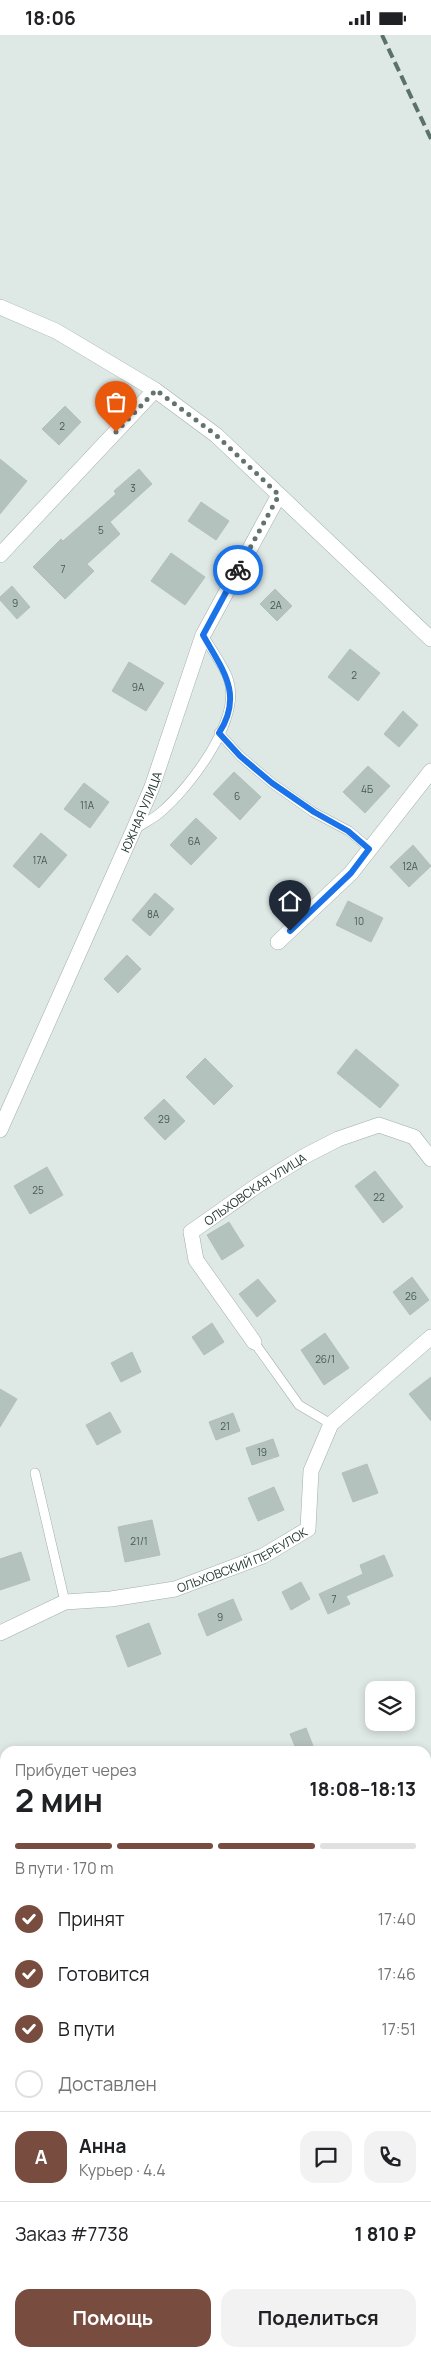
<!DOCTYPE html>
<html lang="ru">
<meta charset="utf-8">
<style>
body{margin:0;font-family:Manrope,sans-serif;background:#f2f2f2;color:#202124;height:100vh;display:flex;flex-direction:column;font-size:19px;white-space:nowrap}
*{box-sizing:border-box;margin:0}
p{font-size:16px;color:#757577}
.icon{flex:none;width:28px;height:28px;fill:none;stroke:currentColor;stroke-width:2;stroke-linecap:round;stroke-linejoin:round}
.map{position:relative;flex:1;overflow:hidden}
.panel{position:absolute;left:0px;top:1711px;width:431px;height:611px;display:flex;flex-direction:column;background:#fff;border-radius:15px 15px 0 0;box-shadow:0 2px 8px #0003}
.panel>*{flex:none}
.controls{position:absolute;left:365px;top:1646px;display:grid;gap:10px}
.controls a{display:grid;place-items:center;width:50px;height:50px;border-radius:10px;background:#fff;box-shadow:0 2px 8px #0003;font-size:25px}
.pin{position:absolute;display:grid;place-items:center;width:42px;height:42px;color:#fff;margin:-51px -21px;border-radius:50% 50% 50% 0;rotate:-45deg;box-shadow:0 0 5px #0007}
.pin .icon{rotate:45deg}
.courier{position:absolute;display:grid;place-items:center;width:50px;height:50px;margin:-25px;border:4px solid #1a73e8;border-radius:50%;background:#fff;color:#222;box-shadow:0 1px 6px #0007}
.summary em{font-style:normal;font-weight:700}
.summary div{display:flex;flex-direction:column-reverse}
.summary{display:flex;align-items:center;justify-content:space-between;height:85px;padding:0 15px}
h1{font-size:32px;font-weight:700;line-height:38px}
.bar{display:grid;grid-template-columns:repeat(4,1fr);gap:8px 5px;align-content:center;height:60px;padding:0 15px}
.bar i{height:6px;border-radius:4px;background:#e0e0e0}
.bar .active{background:#784d3f}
.bar p{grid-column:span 4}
.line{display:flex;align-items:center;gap:12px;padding:0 15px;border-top:1px solid #e0e0e0}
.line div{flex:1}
.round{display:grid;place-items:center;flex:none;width:52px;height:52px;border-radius:15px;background:#f2f2f2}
ol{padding:0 15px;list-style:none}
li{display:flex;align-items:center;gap:15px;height:55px}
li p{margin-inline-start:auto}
li .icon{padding:5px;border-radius:50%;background:#784d3f;color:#fff;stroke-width:4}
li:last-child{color:#757577}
li i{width:28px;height:28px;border:2px solid #e0e0e0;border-radius:50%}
.primary-button{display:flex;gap:10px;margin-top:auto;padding:10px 15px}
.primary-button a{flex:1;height:58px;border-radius:15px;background:#784d3f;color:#fff;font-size:20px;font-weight:700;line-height:58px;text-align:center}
.primary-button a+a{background:#f2f2f2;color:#202124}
.status{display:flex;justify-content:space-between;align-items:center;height:35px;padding:0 25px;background:#fff;direction:ltr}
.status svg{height:14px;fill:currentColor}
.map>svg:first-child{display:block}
</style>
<div class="status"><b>18:06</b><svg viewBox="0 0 49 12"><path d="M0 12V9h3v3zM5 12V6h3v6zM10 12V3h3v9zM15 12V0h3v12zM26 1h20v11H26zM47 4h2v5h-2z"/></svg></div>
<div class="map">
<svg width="431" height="2322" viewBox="0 0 431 2322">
<rect width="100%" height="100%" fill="#dee8e4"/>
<g fill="#b4c2bd" stroke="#b1c1bb">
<polygon points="65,371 81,387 59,410 42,394"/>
<polygon points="0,424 27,446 0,479"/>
<polygon points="139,434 152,449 110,487 120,499 87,529 94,536 65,564 33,532 61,504 63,506 116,459 114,456"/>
<polygon points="201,467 229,486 216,505 188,486"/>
<polygon points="171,518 205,542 185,570 151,546"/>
<polygon points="12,551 30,572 17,584 0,565 0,562"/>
<polygon points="275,554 292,571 277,586 260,569"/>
<polygon points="350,614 380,638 358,666 328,642"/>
<polygon points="129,627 164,648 146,676 112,656"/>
<polygon points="403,676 418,690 399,712 384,699"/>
<polygon points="368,731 390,751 365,778 343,757"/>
<polygon points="234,737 261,762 240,785 213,759"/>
<polygon points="84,748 109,767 90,793 64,774"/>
<polygon points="196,783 217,803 191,830 170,810"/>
<polygon points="41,798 67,820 39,853 13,831"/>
<polygon points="413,810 431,831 409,852 390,832"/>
<polygon points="155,858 174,874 150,901 132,885"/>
<polygon points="348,866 383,883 371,907 336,890"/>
<polygon points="127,920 141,934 118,958 104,944"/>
<polygon points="356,1014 399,1050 380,1073 337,1038"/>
<polygon points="205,1023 233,1051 214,1070 186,1042"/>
<polygon points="164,1064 185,1086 165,1105 144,1083"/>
<polygon points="47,1132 63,1160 30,1179 14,1151"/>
<polygon points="375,1136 403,1172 383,1188 355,1151"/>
<polygon points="229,1187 244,1211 222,1225 207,1200"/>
<polygon points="412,1242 429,1265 410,1280 393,1257"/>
<polygon points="258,1244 276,1266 257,1282 239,1259"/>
<polygon points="212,1288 224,1307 204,1320 192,1302"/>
<polygon points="325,1298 349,1333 324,1350 301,1315"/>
<polygon points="132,1317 141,1337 121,1347 111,1328"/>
<polygon points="431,1342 431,1386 409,1359"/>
<polygon points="0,1354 17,1364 0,1392"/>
<polygon points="110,1377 121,1397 97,1410 86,1390"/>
<polygon points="233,1378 240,1396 216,1405 209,1387"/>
<polygon points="273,1404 279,1421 252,1430 246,1413"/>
<polygon points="367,1429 378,1458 353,1467 342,1438"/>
<polygon points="274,1452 284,1475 258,1486 248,1463"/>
<polygon points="152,1485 160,1520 125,1527 118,1492"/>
<polygon points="21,1517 30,1545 0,1555 0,1524"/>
<polygon points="384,1520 393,1541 346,1561 350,1569 328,1579 319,1559 363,1539 360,1530"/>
<polygon points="301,1547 310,1564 291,1575 282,1557"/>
<polygon points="233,1564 242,1585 207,1601 198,1579"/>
<polygon points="149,1588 161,1619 128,1632 116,1601"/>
<polygon points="306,1693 315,1716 297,1716 290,1699"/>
</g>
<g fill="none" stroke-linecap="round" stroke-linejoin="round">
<defs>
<g id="lane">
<polyline points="219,698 240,721 272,748 313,777 349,796 369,813"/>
<path d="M135 794C144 788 153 784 161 777 190 752 243 684 228 643 222 628 211 614 203 600"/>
<polyline points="254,1307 299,1370 331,1389"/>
<polyline points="35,1438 65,1567"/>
<polyline points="426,1913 431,1911"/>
<polyline points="0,2021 5,2021"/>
<polyline points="374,2318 387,2322"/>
</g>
<g id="street">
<polyline points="0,520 155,355"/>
<polyline points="278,907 351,838 431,736"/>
<path id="s1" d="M0 1095 134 794 152 752 203 600 279 460"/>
<path id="s2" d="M254 1307 196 1225 191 1197 258 1150 305 1121 338 1104 379 1090 414 1102 431 1124"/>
<path id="s3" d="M0 1598 65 1567 111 1564 175 1554 263 1521 308 1494 311 1436 331 1389 431 1302"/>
<polyline points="0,1905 5,1907"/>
<polyline points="0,2120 5,2122"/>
<polyline points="262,2322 263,2318"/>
</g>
<g id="secondary">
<polyline points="0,272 56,296 155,355 216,400 431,604"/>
<polyline points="426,1801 431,1798"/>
<polyline points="0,1943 5,1941"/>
</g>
</defs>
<use href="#lane" stroke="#a2afab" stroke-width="10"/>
<use href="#street" stroke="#a2afab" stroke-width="16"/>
<use href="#secondary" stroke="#9eb2ac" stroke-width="16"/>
<use href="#lane" stroke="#fff" stroke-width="9"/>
<use href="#street" stroke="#fff" stroke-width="15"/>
<use href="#secondary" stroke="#fff" stroke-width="15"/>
<polyline stroke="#5b726c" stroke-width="4" stroke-dasharray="10 5" stroke-linecap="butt" points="382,0 431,104"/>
</g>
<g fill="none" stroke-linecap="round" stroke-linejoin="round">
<polyline stroke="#637470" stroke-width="5" stroke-dasharray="0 9" points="116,397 156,355 216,400 279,460 238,535"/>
<path stroke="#1a73e8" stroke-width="6" d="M238 535 203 600C222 634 244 659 219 698L240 721 272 748 314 777 348 796 369 814 351 838 290 896"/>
</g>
<g text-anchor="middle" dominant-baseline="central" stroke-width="4.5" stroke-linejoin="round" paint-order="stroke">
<g font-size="10" fill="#465954">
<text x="62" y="391">2</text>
<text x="133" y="453">3</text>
<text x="101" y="495">5</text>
<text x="63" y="534">7</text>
<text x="15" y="568">9</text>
<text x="276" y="570">2А</text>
<text x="354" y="640">2</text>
<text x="138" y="652">9А</text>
<text x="367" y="754">4Б</text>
<text x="237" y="761">6</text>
<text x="87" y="770">11А</text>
<text x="194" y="806">6А</text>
<text x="40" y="825">17А</text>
<text x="410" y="831">12А</text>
<text x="153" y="879">8А</text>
<text x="359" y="886">10</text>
<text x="164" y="1084">29</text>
<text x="38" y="1155">25</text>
<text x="379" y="1162">22</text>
<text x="411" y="1261">26</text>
<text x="325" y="1324">26/1</text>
<text x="225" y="1391">21</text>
<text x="262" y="1417">19</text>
<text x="139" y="1506">21/1</text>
<text x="334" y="1564">7</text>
<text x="220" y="1582">9</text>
</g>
<g font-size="12" fill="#213631" stroke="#eef5f2">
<text stroke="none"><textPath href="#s1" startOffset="348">ЮЖНАЯ УЛИЦА</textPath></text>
<text stroke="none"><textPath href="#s2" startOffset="206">ОЛЬХОВСКАЯ УЛИЦА</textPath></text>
<text stroke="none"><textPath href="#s3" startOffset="256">ОЛЬХОВСКИЙ ПЕРЕУЛОК</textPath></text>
</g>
</g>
</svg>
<div class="controls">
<a><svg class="icon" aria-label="layers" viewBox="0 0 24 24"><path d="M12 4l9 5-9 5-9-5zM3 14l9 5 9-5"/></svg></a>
</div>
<div class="pin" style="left:116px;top:397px;background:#ea580c"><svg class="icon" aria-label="bag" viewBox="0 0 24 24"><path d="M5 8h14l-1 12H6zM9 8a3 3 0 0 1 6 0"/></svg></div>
<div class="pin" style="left:290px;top:896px;background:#1f2937"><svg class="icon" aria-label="home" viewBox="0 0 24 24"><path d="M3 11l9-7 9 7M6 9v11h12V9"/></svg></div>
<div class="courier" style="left:238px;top:535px"><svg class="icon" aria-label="bike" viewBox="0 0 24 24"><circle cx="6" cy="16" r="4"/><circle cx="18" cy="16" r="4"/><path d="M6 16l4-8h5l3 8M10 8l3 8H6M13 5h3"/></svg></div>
<section class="panel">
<div class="summary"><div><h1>2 мин</h1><p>Прибудет через</p></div><em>18:08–18:13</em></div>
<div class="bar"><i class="active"></i><i class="active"></i><i class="active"></i><i></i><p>В пути · 170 m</p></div>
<ol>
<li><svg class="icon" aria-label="check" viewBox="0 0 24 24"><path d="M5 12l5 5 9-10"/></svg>Принят<p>17:40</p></li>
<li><svg class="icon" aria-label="check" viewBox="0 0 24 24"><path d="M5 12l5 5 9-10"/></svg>Готовится<p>17:46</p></li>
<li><svg class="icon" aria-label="check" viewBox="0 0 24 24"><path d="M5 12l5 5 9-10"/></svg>В пути<p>17:51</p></li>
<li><i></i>Доставлен</li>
</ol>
<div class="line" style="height:90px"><b class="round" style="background:#784d3f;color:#fff">А</b><div><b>Анна</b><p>Курьер · 4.4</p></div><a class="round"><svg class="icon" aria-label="chat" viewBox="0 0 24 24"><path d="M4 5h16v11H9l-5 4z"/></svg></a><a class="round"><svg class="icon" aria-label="phone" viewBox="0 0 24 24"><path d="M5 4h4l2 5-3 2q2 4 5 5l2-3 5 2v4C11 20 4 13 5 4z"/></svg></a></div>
<div class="line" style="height:65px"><div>Заказ #7738</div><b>1 810 ₽</b></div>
<div class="primary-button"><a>Помощь</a><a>Поделиться</a></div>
</section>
</div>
